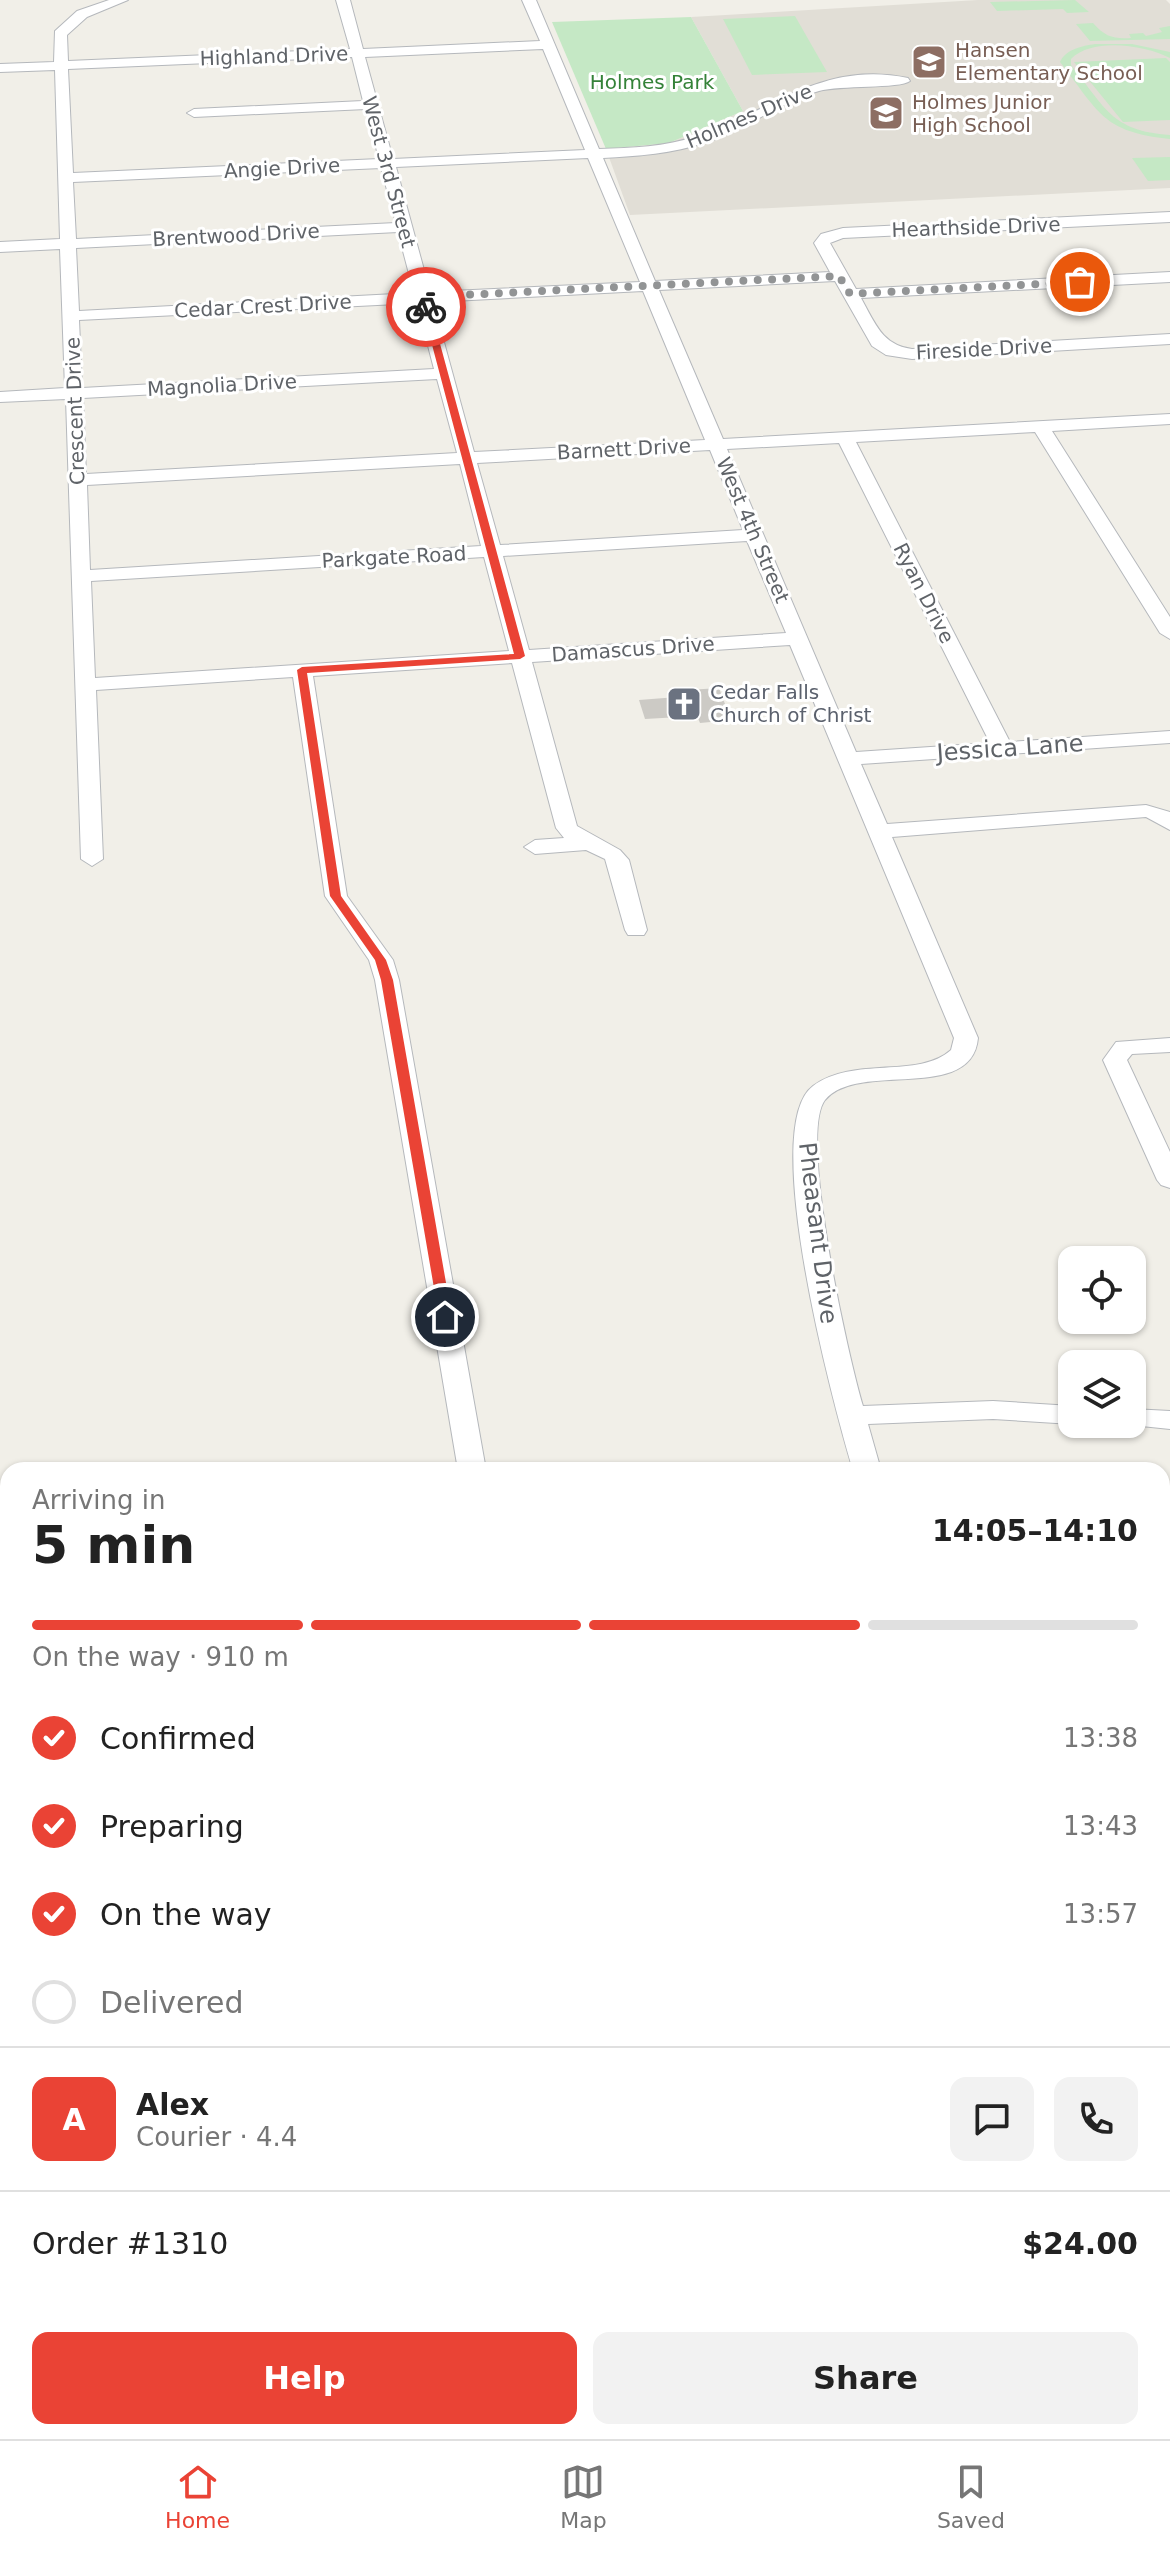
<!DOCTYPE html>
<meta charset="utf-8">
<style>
body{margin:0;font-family:"DejaVu Sans",sans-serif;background:#f2f2f2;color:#222;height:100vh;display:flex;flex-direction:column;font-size:30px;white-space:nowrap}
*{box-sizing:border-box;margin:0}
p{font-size:26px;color:#767676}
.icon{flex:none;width:44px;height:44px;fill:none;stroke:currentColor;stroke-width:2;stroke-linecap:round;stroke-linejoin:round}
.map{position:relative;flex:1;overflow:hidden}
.details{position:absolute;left:0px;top:1462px;width:1170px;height:978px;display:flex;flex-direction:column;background:#fff;border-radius:24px 24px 0 0;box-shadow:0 2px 6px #0004}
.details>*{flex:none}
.tools{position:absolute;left:1058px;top:1246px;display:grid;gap:16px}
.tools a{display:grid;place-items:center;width:88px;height:88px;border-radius:16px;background:#fff;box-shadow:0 2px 6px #0004;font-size:40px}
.pin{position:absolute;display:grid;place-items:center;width:68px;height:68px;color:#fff;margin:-34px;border:4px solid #fff;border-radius:50%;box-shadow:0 2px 8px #0007}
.courier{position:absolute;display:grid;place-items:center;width:80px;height:80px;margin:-40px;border:6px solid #ea4335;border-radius:50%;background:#fff;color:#222;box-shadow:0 2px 10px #0007}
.overview em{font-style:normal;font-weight:700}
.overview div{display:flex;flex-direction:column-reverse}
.overview{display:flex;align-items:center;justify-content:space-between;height:136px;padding:0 32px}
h1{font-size:52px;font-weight:700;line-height:60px}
.bar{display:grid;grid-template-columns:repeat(4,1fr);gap:12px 8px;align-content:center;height:96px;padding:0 32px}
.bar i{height:10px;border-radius:6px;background:#e0e0e0}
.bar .active{background:#ea4335}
.bar p{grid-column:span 4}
.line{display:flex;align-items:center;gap:20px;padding:0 32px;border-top:2px solid #e0e0e0}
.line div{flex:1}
.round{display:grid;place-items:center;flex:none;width:84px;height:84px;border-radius:16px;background:#f2f2f2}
ol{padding:0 32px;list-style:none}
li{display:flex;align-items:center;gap:24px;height:88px}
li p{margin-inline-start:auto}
li .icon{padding:8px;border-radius:50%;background:#ea4335;color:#fff;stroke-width:4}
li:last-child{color:#767676}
li i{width:44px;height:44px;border:4px solid #e0e0e0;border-radius:50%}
.action{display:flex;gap:16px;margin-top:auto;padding:16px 32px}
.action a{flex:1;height:92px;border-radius:16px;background:#ea4335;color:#fff;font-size:32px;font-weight:700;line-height:92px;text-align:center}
.action a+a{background:#f2f2f2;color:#222}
.menu{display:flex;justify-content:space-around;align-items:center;height:112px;border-top:2px solid #e0e0e0;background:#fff;font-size:22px;color:#767676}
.menu a{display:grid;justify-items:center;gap:4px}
.menu .active{color:#ea4335}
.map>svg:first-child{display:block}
</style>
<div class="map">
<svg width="1170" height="2439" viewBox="0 0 1170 2439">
<rect width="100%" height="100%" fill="#f1efe8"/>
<polygon fill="#e1ded6" points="978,0 1166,0 1170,4 1170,188 630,215 606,149 669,143 743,111 691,17"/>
<g fill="#c5e8c5">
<polygon points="1075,0 1089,12 1067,13 1063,9 997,11 990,2"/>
<polygon points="795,16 827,72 752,75 723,19"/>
<polygon points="691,17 743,111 669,143 606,149 552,22"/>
<path d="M1093 23C1105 37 1114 39 1131 38L1129 34 1143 33 1146 36 1162 32 1159 28 1170 26V39L1090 41 1076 24Z"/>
<path d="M1095 44H1132L1170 52V58C1145 45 1092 37 1071 59V65C1105 107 1111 131 1170 135V139C1102 132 1099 112 1060 62 1066 49 1082 46 1095 44Z"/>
<polygon points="1166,58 1170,62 1170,120 1123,122 1074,62"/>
<polygon points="1170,157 1170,180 1148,181 1132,158"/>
</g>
<polygon fill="#cccac5" points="719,688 731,720 700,723 697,716 645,719 639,700 690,696 688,690"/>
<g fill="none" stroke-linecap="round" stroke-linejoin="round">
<defs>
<g id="street">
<path d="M109 0H128L87 17 67 35 68 61 350 49 336 0H350L363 49 540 41 522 0H536L599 149C632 148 665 147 697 136 771 112 822 60 908 78L910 81C900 89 839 85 819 91 780 102 745 130 707 142 672 154 638 156 603 158L655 281 830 272 814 243 821 234 843 228 1170 212V222L843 238 830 243 856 289 1170 272V282L861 298C875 323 882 345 912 349L1170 334V344L912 359 886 355 872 346 835 281 659 290 723 439 1170 414V424L1052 431 1170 617V639L1160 633 1035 432 856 442 1010 742 1170 731V743L861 764 887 824 1146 805 1170 812V830L1146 817 892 837 978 1038C972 1104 858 1060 825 1100 798 1135 849 1360 863 1406L993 1401 1072 1406V1424L993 1419 868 1424 881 1470H853C834 1407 758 1127 813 1086 853 1056 919 1079 951 1050L954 1038 790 645 532 662 577 826 620 850 629 860 647 930 644 935H628L625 930 605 859 586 850 535 854 524 847 535 840 564 838 556 828 512 663 313 676 347 896 393 960 399 980 486 1470H458L375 980 369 960 325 896 293 677 96 690 103 859 92 866 81 859 66 399 0 402V392L65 388 60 249 0 252V242L60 239 55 70 0 72V64L54 62 55 31 77 11ZM543 49 585 150 393 159 365 57ZM352 57 363 101 194 109 187 113 194 117 366 109 379 159 73 173 68 69ZM588 158 640 282 430 292 396 167ZM381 168 396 223 76 239 73 182ZM398 232 414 293 79 311 76 248ZM643 291 705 440 474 452 433 302ZM417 303 434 369 82 388 79 320ZM437 379 457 453 86 474 83 398ZM839 443 990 743 856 752 727 449ZM710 450 743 530 500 545 477 463ZM460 464 481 546 90 570 87 485ZM747 541 786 633 529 650 503 556ZM484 557 509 651 95 678 91 581Z"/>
<polygon points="1170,1038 1170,1052 1132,1054 1127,1060 1170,1152 1170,1188 1161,1185 1157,1180 1103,1060 1116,1042"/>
<polygon points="1132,1409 1170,1411 1170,1429 1122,1424 1132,1424"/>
<polygon points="8,1828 8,1852 0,1853 0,1829"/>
<polygon points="1162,2170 1170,2173 1170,2221 1162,2219"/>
<polygon points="620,2432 658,2432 659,2439 621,2439"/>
</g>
</defs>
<use href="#street" stroke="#b5b8bc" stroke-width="2"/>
<use href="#street" fill="#fff" fill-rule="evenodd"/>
</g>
<polygon fill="#ea4335" points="426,305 430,307 525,656 520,659 307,673 341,896 386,960 393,980 452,1317 445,1321 439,1317 381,980 375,960 330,896 297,670 302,667 514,654 422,307"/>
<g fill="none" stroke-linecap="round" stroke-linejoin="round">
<polyline stroke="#929495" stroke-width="8" stroke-dasharray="0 14.4" points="426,307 423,297 839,276 850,294 1080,282"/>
</g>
<defs>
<symbol id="school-square" viewBox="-11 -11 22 22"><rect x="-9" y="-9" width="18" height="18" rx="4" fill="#8d6e63" stroke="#fff"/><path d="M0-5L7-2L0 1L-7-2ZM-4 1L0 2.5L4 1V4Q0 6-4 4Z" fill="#fff"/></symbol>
<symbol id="church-square" viewBox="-11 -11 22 22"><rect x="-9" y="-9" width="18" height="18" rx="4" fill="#6b7280" stroke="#fff"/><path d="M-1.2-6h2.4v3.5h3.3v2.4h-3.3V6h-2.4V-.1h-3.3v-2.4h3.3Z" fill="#fff"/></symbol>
</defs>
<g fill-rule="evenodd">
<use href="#school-square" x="909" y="42" width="40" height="40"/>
<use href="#school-square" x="866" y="93" width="40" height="40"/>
<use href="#church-square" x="664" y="684" width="40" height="40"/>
</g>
<g text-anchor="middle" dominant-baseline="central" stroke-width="6" stroke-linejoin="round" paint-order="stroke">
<g font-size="20" fill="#785e54" stroke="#fff" text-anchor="start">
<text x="955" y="50">Hansen<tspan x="955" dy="23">Elementary School</tspan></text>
<text x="912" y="102">Holmes Junior<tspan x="912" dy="23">High School</tspan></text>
</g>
<g font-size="20" fill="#5f6368" stroke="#fff">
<text transform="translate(274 56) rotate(-2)">Highland Drive</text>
<text transform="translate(749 116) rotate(-23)">Holmes Drive</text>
<text transform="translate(282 168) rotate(-3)">Angie Drive</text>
<text transform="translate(389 172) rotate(75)">West 3rd Street</text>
<text transform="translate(976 227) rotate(-2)">Hearthside Drive</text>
<text transform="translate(236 235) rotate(-3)">Brentwood Drive</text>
<text transform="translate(263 306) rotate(-3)">Cedar Crest Drive</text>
<text transform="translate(984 349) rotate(-3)">Fireside Drive</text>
<text transform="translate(222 385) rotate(-3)">Magnolia Drive</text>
<text transform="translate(75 411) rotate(-92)">Crescent Drive</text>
<text transform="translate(624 449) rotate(-3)">Barnett Drive</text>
<text transform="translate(753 530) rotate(67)">West 4th Street</text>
<text transform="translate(394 557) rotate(-3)">Parkgate Road</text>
<text transform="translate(924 593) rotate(63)">Ryan Drive</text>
<text transform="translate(633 649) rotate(-4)">Damascus Drive</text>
</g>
<g font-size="20" fill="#348238" stroke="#fff">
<text x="652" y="82">Holmes Park</text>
</g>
<g font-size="20" fill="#5b616d" stroke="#fff" text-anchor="start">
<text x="710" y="692">Cedar Falls<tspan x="710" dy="23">Church of Christ</tspan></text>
</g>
<g font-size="24" fill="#5f6368" stroke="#fff">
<text transform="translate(1010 748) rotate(-4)">Jessica Lane</text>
<text transform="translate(818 1233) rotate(83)">Pheasant Drive</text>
</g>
</g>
</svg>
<div class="tools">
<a><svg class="icon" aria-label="locate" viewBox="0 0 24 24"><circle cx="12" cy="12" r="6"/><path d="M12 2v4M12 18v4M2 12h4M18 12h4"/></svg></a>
<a><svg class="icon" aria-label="layers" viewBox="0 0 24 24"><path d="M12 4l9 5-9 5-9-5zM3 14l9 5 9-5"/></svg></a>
</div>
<div class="pin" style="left:1080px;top:282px;background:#ea580c"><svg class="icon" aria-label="bag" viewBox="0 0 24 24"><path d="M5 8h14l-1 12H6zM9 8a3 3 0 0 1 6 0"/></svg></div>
<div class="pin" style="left:445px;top:1317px;background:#1f2937"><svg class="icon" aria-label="home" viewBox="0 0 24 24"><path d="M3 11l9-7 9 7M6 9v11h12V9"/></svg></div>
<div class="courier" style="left:426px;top:307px"><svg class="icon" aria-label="bike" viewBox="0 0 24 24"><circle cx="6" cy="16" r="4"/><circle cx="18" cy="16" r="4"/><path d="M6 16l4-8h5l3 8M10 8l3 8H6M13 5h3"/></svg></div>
<section class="details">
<div class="overview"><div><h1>5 min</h1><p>Arriving in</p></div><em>14:05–14:10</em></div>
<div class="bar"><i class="active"></i><i class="active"></i><i class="active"></i><i></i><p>On the way · 910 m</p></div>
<ol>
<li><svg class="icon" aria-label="check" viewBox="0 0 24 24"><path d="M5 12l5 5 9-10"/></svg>Confirmed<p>13:38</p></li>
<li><svg class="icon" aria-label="check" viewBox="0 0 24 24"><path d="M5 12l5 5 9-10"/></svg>Preparing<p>13:43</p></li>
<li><svg class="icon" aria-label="check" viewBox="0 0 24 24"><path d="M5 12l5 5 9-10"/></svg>On the way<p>13:57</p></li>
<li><i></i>Delivered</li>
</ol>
<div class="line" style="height:144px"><b class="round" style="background:#ea4335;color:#fff">A</b><div><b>Alex</b><p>Courier · 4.4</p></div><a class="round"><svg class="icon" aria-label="chat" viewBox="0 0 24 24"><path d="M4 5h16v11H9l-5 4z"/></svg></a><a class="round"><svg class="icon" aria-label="phone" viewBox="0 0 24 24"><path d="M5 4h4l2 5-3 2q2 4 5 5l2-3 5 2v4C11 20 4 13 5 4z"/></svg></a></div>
<div class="line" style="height:104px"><div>Order #1310</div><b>$24.00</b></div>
<div class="action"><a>Help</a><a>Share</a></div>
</section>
</div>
<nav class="menu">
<a class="active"><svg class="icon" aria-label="home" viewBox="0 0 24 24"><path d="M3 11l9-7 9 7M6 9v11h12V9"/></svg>Home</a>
<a><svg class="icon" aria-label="map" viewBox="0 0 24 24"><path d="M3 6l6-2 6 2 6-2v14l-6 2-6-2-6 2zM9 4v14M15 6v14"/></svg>Map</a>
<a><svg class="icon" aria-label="saved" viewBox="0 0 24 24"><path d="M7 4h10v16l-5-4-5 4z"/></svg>Saved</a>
</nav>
